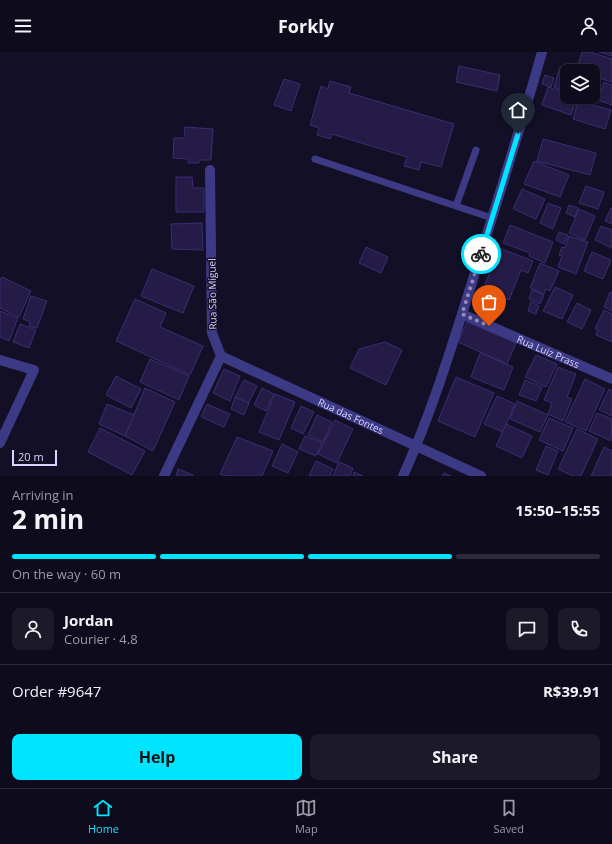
<!DOCTYPE html>
<meta charset="utf-8">
<style>
body{margin:0;font-family:"Open Sans",sans-serif;background:#1c1929;color:#f1f3f6;height:100vh;display:flex;flex-direction:column;font-size:15px;white-space:nowrap}
*{box-sizing:border-box;margin:0}
p{font-size:13px;color:#9b9ba3}
.icon{flex:none;width:22px;height:22px;fill:none;stroke:currentColor;stroke-width:2;stroke-linecap:round;stroke-linejoin:round}
.map{position:relative;height:424px;overflow:hidden}
.drawer{display:flex;flex-direction:column;background:#0e0b1c;flex:1}
.drawer>*{flex:none}
.tools{position:absolute;left:560px;top:12px;display:grid;gap:8px}
.tools a{display:grid;place-items:center;width:40px;height:40px;border-radius:8px;background:#0e0b1c;box-shadow:0 1px 3px #0004,0 0 0 1px #2e2b3b;font-size:20px}
.scale{position:absolute;left:12px;bottom:10px;width:45px;box-sizing:border-box;padding-left:4px;border:2px solid #d9d4ff;border-top:0;font-size:11px;line-height:14px;white-space:nowrap;color:#d9d4ff;-webkit-text-stroke:3px #130f26;paint-order:stroke}
.pin{position:absolute;display:grid;place-items:center;width:34px;height:34px;color:#fff;margin:-41px -17px;border-radius:50% 50% 50% 0;rotate:-45deg;box-shadow:0 0 4px #0007}
.pin .icon{rotate:45deg}
.courier{position:absolute;display:grid;place-items:center;width:40px;height:40px;margin:-20px;border:3px solid #00e5ff;border-radius:50%;background:#fff;color:#222;box-shadow:0 1px 5px #0007}
.head em{font-style:normal;font-weight:700}
.head div{display:flex;flex-direction:column-reverse}
.head{display:flex;align-items:center;justify-content:space-between;height:68px;padding:0 12px}
h1{font-size:26px;font-weight:700;line-height:30px}
.bar{display:grid;grid-template-columns:repeat(4,1fr);gap:6px 4px;align-content:center;height:48px;padding:0 12px}
.bar i{height:5px;border-radius:3px;background:#2e2b3b}
.bar .active{background:#00e5ff}
.bar p{grid-column:span 4}
.line{display:flex;align-items:center;gap:10px;padding:0 12px;border-top:1px solid #2e2b3b}
.line div{flex:1}
.round{display:grid;place-items:center;flex:none;width:42px;height:42px;border-radius:8px;background:#1c1929}
.action{display:flex;gap:8px;margin-top:auto;padding:8px 12px}
.action a{flex:1;height:46px;border-radius:8px;background:#00e5ff;color:#111;font-size:16px;font-weight:700;line-height:46px;text-align:center}
.action a+a{background:#1c1929;color:#f1f3f6}
header{display:flex;justify-content:space-between;align-items:center;height:52px;padding:0 12px;background:#0e0b1c;font-size:18px;font-weight:700}
.tabs{display:flex;justify-content:space-around;align-items:center;height:56px;border-top:1px solid #2e2b3b;background:#0e0b1c;font-size:11px;color:#9b9ba3}
.tabs a{display:grid;justify-items:center;gap:2px}
.tabs .active{color:#00e5ff}
.map>svg:first-child{display:block}
</style>
<header><svg class="icon" aria-label="menu" viewBox="0 0 24 24"><path d="M4 6h16M4 12h16M4 18h16"/></svg>Forkly<svg class="icon" aria-label="person" viewBox="0 0 24 24"><circle cx="12" cy="8" r="4"/><path d="M4 21q1-7 8-7t8 7"/></svg></header>
<div class="map">
<svg width="612" height="424" viewBox="0 0 612 424">
<rect width="100%" height="100%" fill="#130f26"/>
<g fill="#241b47" stroke="#3b2d73">
<polygon points="582,0 590,0 612,7 612,30 596,25 597,22 593,21 593,19 577,16"/>
<polygon points="599,0 612,0 612,4"/>
<polygon points="459,14 500,23 497,39 456,30"/>
<polygon points="560,15 571,19 567,19 567,40 554,35"/>
<polygon points="545,23 554,26 551,35 542,32"/>
<polygon points="593,26 598,27 593,43"/>
<polygon points="284,27 300,32 291,59 274,53"/>
<polygon points="330,29 351,35 349,41 454,72 441,115 421,110 419,118 404,114 407,105 332,82 330,87 317,83 319,76 310,73 321,34 328,37"/>
<polygon points="604,30 612,33 612,53 598,48"/>
<polygon points="548,35 567,41 567,45 577,45 571,63 542,53"/>
<polygon points="578,49 611,58 605,77 573,67"/>
<polygon points="185,75 213,77 211,108 199,108 199,111 188,111 188,107 173,106 174,86 184,86"/>
<polygon points="543,87 596,101 590,123 537,109"/>
<polygon points="534,109 569,123 560,145 524,132"/>
<polygon points="176,125 192,125 193,136 204,136 204,160 176,160"/>
<polygon points="586,134 604,140 598,157 579,151"/>
<polygon points="522,137 545,147 536,167 513,157"/>
<polygon points="548,151 561,156 553,177 540,171"/>
<polygon points="569,153 578,156 575,165 566,161"/>
<polygon points="611,156 612,156 612,172 605,169"/>
<polygon points="579,157 595,164 585,188 569,181"/>
<polygon points="202,171 203,198 172,197 171,172"/>
<polygon points="510,173 553,190 545,211 529,204 530,201 503,191"/>
<polygon points="601,174 612,178 612,196 595,188"/>
<polygon points="559,180 568,183 564,192 556,188"/>
<polygon points="569,184 588,190 576,222 558,215 562,204 559,203 562,195 565,196"/>
<polygon points="366,195 388,205 381,221 359,211"/>
<polygon points="499,196 533,209 528,221 521,218 509,248 483,238"/>
<polygon points="592,200 611,208 603,227 584,219"/>
<polygon points="540,211 559,219 550,239 546,237 544,242 530,236"/>
<polygon points="152,217 194,234 183,261 141,244"/>
<polygon points="2,225 31,239 19,265 0,256 0,228"/>
<polygon points="555,235 573,243 562,267 543,259"/>
<polygon points="532,238 544,243 540,252 529,247"/>
<polygon points="610,240 612,241 612,259 604,255"/>
<polygon points="31,244 47,249 37,276 29,274 30,270 23,267"/>
<polygon points="135,247 166,261 160,275 203,294 190,323 116,289"/>
<polygon points="531,250 539,254 536,262 528,259"/>
<polygon points="577,251 591,258 582,277 567,270"/>
<polygon points="604,258 612,262 612,290 596,283 598,278 595,277"/>
<polygon points="0,259 18,266 9,289 0,285"/>
<polygon points="467,270 516,291 507,312 458,290"/>
<polygon points="20,272 36,278 29,296 13,290"/>
<polygon points="385,290 402,298 386,333 350,316 359,297"/>
<polygon points="480,301 513,315 504,338 471,325"/>
<polygon points="536,303 557,312 546,335 525,325"/>
<polygon points="150,307 189,324 179,348 140,330"/>
<polygon points="558,315 576,322 567,345 572,347 563,369 548,362 552,351 544,348"/>
<polygon points="224,317 240,324 230,349 213,341"/>
<polygon points="116,324 141,337 131,356 106,343"/>
<polygon points="456,325 494,341 475,385 438,369"/>
<polygon points="585,327 605,337 586,379 565,370"/>
<polygon points="244,328 257,334 248,352 235,345"/>
<polygon points="525,328 542,335 536,349 519,343"/>
<polygon points="145,336 175,350 153,399 125,384"/>
<polygon points="262,336 274,342 266,359 254,353"/>
<polygon points="609,337 612,339 612,364 599,358"/>
<polygon points="275,342 295,350 279,388 259,380"/>
<polygon points="497,344 515,352 503,380 484,372"/>
<polygon points="235,345 249,351 244,363 231,357"/>
<polygon points="517,349 548,363 540,380 510,367"/>
<polygon points="107,352 134,363 125,384 99,372"/>
<polygon points="207,352 230,362 224,375 201,365"/>
<polygon points="301,354 314,360 303,382 291,376"/>
<polygon points="597,361 612,367 611,389 589,379"/>
<polygon points="317,363 332,370 323,390 308,383"/>
<polygon points="549,366 573,376 563,399 539,388"/>
<polygon points="335,368 353,377 337,411 318,402"/>
<polygon points="506,372 532,384 522,406 496,394"/>
<polygon points="100,376 145,399 132,423 88,400"/>
<polygon points="577,377 598,387 581,424 573,424 558,417"/>
<polygon points="305,384 322,391 316,404 299,397"/>
<polygon points="237,385 273,399 262,424 226,424 220,422"/>
<polygon points="282,392 298,400 288,421 272,414"/>
<polygon points="546,394 558,399 548,423 536,418"/>
<polygon points="604,395 612,399 612,424 591,424"/>
<polygon points="316,409 333,417 330,424 309,424"/>
<polygon points="339,410 353,416 350,424 333,424"/>
<polygon points="178,417 193,423 192,424 176,424"/>
<polygon points="354,420 363,424 353,424"/>
<polygon points="444,421 451,424 442,424"/>
</g>
<g fill="none" stroke-linecap="round" stroke-linejoin="round">
<g stroke="#3d3a85" stroke-width="7">
<polyline points="315,107 492,166"/>
<polyline points="456,154 476,98"/>
</g>
<g stroke="#3d3a85" stroke-width="10">
<path id="s1" d="M462 262 612 327"/>
<path id="s2" d="M221 304 481 424"/>
<polyline points="0,308 34,318 0,391"/>
<polyline points="164,424 221,304 212,281 210,118"/>
</g>
<path stroke="#3d3a85" stroke-width="10" d="M403 424C432 360 453 291 474 224 497 149 521 75 542 0"/>
</g>
<g fill="none" stroke-linecap="round" stroke-linejoin="round">
<polyline stroke="#948fb3" stroke-width="4" stroke-dasharray="0 7.2" points="481,202 462,262 489,274"/>
<polyline stroke="#00e5ff" stroke-width="5" points="481,202 518,82"/>
</g>
<g text-anchor="middle" dominant-baseline="central" stroke-width="3" stroke-linejoin="round" paint-order="stroke">
<g font-size="10" fill="#d9d4ff" stroke="#130f26">
<text transform="translate(212 242) rotate(-91)">Rua São Miguel</text>
<text stroke="none"><textPath href="#s1" startOffset="94">Rua Luiz Prass</textPath></text>
<text stroke="none"><textPath href="#s2" startOffset="143">Rua das Fontes</textPath></text>
</g>
</g>
</svg>
<div class="tools">
<a><svg class="icon" aria-label="layers" viewBox="0 0 24 24"><path d="M12 4l9 5-9 5-9-5zM3 14l9 5 9-5"/></svg></a>
</div>
<div class="scale">20 m</div>
<div class="pin" style="left:489px;top:274px;background:#ea580c"><svg class="icon" aria-label="bag" viewBox="0 0 24 24"><path d="M5 8h14l-1 12H6zM9 8a3 3 0 0 1 6 0"/></svg></div>
<div class="pin" style="left:518px;top:82px;background:#1f2937"><svg class="icon" aria-label="home" viewBox="0 0 24 24"><path d="M3 11l9-7 9 7M6 9v11h12V9"/></svg></div>
<div class="courier" style="left:481px;top:202px"><svg class="icon" aria-label="bike" viewBox="0 0 24 24"><circle cx="6" cy="16" r="4"/><circle cx="18" cy="16" r="4"/><path d="M6 16l4-8h5l3 8M10 8l3 8H6M13 5h3"/></svg></div>
</div>
<section class="drawer">
<div class="head"><div><h1>2 min</h1><p>Arriving in</p></div><em>15:50–15:55</em></div>
<div class="bar"><i class="active"></i><i class="active"></i><i class="active"></i><i></i><p>On the way · 60 m</p></div>
<div class="line" style="height:72px"><a class="round"><svg class="icon" aria-label="person" viewBox="0 0 24 24"><circle cx="12" cy="8" r="4"/><path d="M4 21q1-7 8-7t8 7"/></svg></a><div><b>Jordan</b><p>Courier · 4.8</p></div><a class="round"><svg class="icon" aria-label="chat" viewBox="0 0 24 24"><path d="M4 5h16v11H9l-5 4z"/></svg></a><a class="round"><svg class="icon" aria-label="phone" viewBox="0 0 24 24"><path d="M5 4h4l2 5-3 2q2 4 5 5l2-3 5 2v4C11 20 4 13 5 4z"/></svg></a></div>
<div class="line" style="height:52px"><div>Order #9647</div><b>R$39.91</b></div>
<div class="action"><a>Help</a><a>Share</a></div>
</section>
<nav class="tabs">
<a class="active"><svg class="icon" aria-label="home" viewBox="0 0 24 24"><path d="M3 11l9-7 9 7M6 9v11h12V9"/></svg>Home</a>
<a><svg class="icon" aria-label="map" viewBox="0 0 24 24"><path d="M3 6l6-2 6 2 6-2v14l-6 2-6-2-6 2zM9 4v14M15 6v14"/></svg>Map</a>
<a><svg class="icon" aria-label="saved" viewBox="0 0 24 24"><path d="M7 4h10v16l-5-4-5 4z"/></svg>Saved</a>
</nav>
